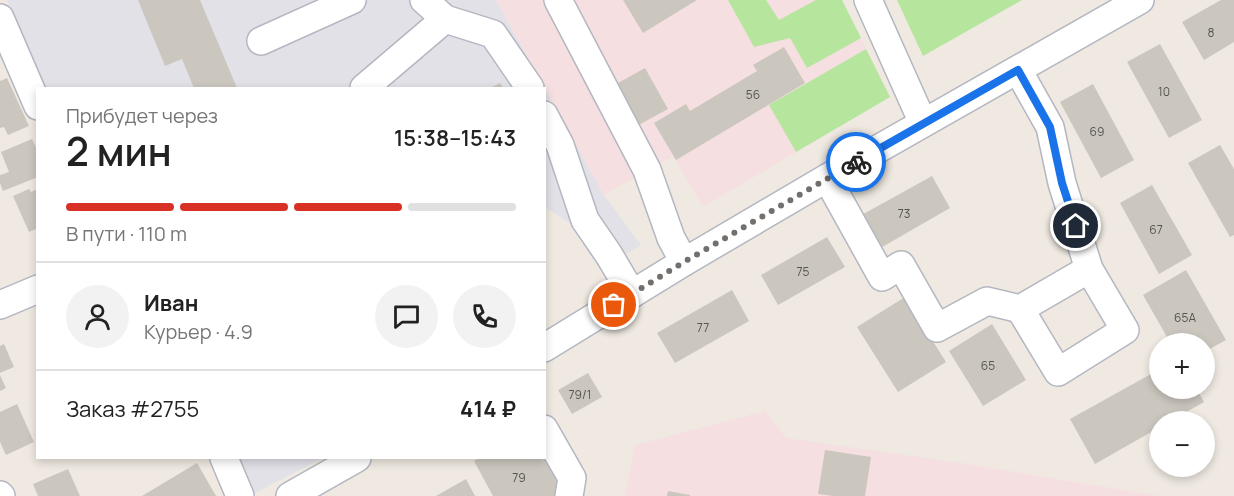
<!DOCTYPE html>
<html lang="ru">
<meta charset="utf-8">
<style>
body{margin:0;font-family:Manrope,sans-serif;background:#f2f2f2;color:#222;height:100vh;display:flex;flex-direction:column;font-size:22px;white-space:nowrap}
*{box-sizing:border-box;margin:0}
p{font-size:20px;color:#767676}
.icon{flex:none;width:33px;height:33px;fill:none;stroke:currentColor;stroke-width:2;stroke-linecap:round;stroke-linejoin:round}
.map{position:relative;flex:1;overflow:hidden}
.panel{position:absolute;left:36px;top:87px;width:510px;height:372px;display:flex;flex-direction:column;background:#fff;border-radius:0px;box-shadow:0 3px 9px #0003}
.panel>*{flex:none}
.tools{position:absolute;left:1149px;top:333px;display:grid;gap:12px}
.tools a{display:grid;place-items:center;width:66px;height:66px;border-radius:50%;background:#fff;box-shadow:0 3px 9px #0003;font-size:30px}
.pin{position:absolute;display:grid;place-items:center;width:51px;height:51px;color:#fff;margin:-26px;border:3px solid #fff;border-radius:50%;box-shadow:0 2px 6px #0007}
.courier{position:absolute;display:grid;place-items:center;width:60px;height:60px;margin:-30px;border:4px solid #1a73e8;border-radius:50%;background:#fff;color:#222;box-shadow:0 2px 8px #0007}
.overview em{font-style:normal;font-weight:600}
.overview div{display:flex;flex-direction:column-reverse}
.overview{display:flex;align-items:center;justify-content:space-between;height:102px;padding:0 30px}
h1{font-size:39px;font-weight:600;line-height:45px}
.bar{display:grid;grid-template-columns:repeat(4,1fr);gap:9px 6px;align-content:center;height:72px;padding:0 30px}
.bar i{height:8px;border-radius:4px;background:#e0e0e0}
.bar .selected{background:#d93025}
.bar p{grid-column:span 4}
.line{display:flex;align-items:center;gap:15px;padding:0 30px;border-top:2px solid #e0e0e0}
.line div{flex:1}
.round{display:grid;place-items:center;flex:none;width:63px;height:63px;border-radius:32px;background:#f2f2f2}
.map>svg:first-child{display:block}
</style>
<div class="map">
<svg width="1234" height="496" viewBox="0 0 1234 496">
<rect width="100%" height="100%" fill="#efe9e1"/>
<g fill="#e3e1e8">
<polygon points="7,0 496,0 604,195 641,245 600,269 571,224 545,207 544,88 45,88"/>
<polygon points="238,458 323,458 253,494"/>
</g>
<g fill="#f5dfe0">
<polygon points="496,0 842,0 890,97 703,207 673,156 604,195"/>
<polygon points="765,411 786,438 961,463 1159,496 625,496 635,445"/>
</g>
<g fill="#b6e59e">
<polygon points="728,0 766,0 779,20 816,0 842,0 861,38 807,68 790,38 754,47"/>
<polygon points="897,0 1022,0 923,56"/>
<polygon points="866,49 890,97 796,152 769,105"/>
</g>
<g fill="#cbc7bf">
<polygon points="138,0 200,0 237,88 194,88 182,59 165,66"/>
<polygon points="623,0 697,0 643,33"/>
<polygon points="1221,0 1234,0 1234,42 1204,60 1182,22"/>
<polygon points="1160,44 1202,120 1169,138 1127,62"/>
<polygon points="784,47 805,83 676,160 654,123 686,104 690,111 757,71 753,65"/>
<polygon points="645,68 668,109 633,128 611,87"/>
<polygon points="7,78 29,126 8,135 4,127 0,128 0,81"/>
<polygon points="500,83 503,88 490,88"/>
<polygon points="1093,84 1134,160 1101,178 1060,102"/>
<polygon points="32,139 38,152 38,177 3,191 0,183 0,175 9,172 1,152"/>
<polygon points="1220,145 1234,169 1234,235 1230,237 1188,163"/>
<polygon points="932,176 950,208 877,250 858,217"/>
<polygon points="1152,185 1192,255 1159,274 1120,203"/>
<polygon points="29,189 31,192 38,189 38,228 29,232 13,196"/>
<polygon points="827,237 845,267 778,305 761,275"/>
<polygon points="1186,270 1226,340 1204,352 1204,344 1171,344 1143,295"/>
<polygon points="732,290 749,321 675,363 657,333"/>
<polygon points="905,297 946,362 898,392 857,327"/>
<polygon points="992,324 1026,380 983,406 949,351"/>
<polygon points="4,344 14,367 0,373 0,346"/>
<polygon points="1160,369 1160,388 1196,388 1204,402 1169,422 1160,422 1160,427 1095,464 1070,419"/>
<polygon points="588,373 602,397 572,414 558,390"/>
<polygon points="0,375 6,388 0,391"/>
<polygon points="17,404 34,442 6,455 0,442 0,412"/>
<polygon points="825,450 871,457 865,496 834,496 818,494"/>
<polygon points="480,458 545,458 564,492 558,496 493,496 474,461"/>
<polygon points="197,463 216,496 142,496"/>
<polygon points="68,469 80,496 38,496 33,484"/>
<polygon points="466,479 475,496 436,496"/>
<polygon points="668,491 690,495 690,496 667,496"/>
</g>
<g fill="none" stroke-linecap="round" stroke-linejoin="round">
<defs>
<g id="minor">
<polyline points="424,0 445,19"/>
<polyline points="558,0 647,170 671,238 684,262"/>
<polyline points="868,0 923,123"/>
<polyline points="0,18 38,106"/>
<polyline points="261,41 352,0"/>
<polyline points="1018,70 1050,127 1062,183 1089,269 1125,330 1058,372 1020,309 1089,269"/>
<polyline points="364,88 445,19 493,34 530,88"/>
<polyline points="544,115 560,145 585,220 609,255 632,294"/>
<polyline points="827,178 882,277 901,265 937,328 987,301 1020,309"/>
<polyline points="0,305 38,289"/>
<polyline points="544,348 684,262 827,178 1140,0"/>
<polyline points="544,429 572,478 569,496"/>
<polyline points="224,458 240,496"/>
<polyline points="0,495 1,496"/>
<polyline points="290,496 357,458"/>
</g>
</defs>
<use href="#minor" stroke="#b4b7c1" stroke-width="30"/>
<use href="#minor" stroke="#fff" stroke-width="27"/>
</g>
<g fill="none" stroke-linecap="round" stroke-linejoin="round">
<polyline stroke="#726f6d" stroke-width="6" stroke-dasharray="0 10.8" points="614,305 684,262 856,162"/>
<polyline stroke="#1a73e8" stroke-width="8" points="856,162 1018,70 1050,127 1062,183 1076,226"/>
</g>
<g text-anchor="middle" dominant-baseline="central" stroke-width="4.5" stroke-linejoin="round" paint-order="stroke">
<g font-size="12" fill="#555452">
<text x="1211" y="32">8</text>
<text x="1164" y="91">10</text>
<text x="753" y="94">56</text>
<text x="1097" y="131">69</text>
<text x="904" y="213">73</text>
<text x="1156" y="229">67</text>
<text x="803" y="271">75</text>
<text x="1185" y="317">65А</text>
<text x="703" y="327">77</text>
<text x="988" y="365">65</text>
<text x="580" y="394">79/1</text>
<text x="519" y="477">79</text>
</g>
</g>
</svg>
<div class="tools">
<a>+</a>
<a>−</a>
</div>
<div class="pin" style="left:614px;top:305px;background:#ea580c"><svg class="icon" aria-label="bag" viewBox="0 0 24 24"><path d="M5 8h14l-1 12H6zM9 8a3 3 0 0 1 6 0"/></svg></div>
<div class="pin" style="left:1076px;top:226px;background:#1f2937"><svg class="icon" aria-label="home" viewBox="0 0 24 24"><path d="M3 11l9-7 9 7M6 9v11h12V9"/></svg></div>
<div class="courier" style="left:856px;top:162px"><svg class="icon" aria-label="bike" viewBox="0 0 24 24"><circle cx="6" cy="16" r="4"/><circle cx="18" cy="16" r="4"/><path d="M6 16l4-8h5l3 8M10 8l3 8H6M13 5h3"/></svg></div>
<section class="panel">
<div class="overview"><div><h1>2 мин</h1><p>Прибудет через</p></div><em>15:38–15:43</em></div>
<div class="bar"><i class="selected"></i><i class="selected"></i><i class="selected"></i><i></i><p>В пути · 110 m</p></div>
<div class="line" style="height:108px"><a class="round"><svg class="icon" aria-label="person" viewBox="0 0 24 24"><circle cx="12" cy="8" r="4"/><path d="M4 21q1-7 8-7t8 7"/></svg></a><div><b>Иван</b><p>Курьер · 4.9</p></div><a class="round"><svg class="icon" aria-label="chat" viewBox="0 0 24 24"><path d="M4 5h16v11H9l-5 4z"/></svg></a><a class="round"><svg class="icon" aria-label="phone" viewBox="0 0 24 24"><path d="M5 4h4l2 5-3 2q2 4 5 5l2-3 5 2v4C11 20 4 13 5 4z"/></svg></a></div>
<div class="line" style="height:78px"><div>Заказ #2755</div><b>414 ₽</b></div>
</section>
</div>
